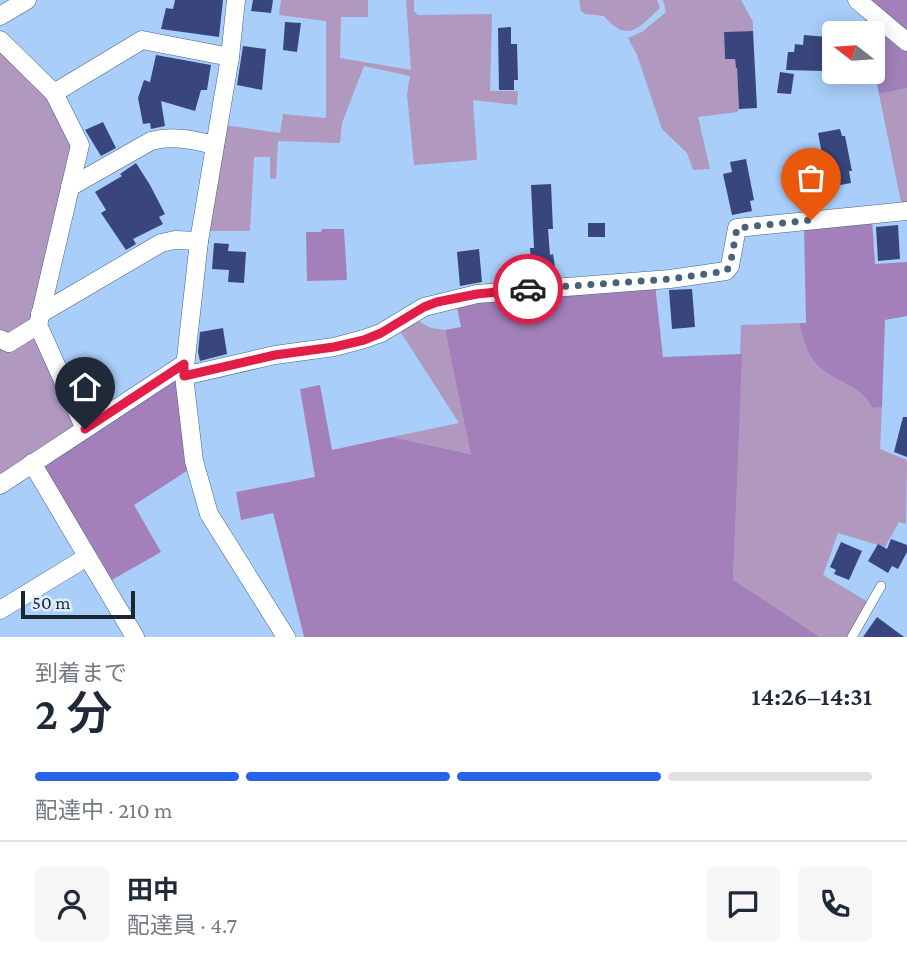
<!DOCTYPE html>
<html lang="ja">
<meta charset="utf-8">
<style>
body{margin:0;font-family:"Crimson Pro","Noto Sans JP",serif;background:#f6f6f7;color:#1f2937;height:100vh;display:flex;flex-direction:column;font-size:26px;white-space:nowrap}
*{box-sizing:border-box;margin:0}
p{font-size:23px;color:#747a83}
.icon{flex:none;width:38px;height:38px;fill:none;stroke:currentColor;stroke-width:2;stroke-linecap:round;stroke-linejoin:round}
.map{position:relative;height:637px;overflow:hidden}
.sheet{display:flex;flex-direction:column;background:#fff;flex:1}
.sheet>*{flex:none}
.needle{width:46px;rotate:287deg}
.buttons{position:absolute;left:822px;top:21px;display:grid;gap:14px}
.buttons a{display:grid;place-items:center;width:63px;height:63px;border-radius:7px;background:#fff;box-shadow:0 4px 18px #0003;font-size:35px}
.scale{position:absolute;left:21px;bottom:18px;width:114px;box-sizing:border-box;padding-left:7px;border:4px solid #182636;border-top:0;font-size:19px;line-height:24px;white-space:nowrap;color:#182636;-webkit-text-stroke:5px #ddedfe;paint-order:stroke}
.pin{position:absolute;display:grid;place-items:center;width:60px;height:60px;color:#fff;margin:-72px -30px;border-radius:50% 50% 50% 0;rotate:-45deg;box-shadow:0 0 7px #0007}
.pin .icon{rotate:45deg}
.courier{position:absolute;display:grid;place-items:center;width:70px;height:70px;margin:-35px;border:5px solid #e11d48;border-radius:50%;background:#fff;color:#222;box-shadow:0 2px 9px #0007}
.summary em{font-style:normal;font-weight:600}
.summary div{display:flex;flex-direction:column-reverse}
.summary{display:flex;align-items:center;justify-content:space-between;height:119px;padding:0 35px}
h1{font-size:46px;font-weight:600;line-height:52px}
.bar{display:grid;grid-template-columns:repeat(4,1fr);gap:10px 7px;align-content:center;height:84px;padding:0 35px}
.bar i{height:9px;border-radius:5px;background:#e0e1e3}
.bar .selected{background:#2563eb}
.bar p{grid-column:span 4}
.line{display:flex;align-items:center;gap:18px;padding:0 35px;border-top:2px solid #e0e1e3}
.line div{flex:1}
.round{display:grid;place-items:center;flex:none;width:74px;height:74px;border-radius:7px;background:#f6f6f7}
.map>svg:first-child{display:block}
</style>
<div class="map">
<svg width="907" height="637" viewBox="0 0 907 637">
<rect width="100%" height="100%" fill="#a8cef9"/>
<g fill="#b098bf">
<polygon points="281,0 368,0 368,17 341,17 340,58 411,70 406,0 414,0 414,11 418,15 492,14 490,91 518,91 517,105 473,100 477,160 414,165 407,94 410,76 364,66 342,123 340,143 278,141 276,179 270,178 270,157 254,157 250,231 206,231 224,125 280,133 283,114 326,118 326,21 279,15"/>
<path d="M579 0H657L660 8C638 28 628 44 604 16L585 14 581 11Z"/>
<polygon points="663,0 741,0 753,22 753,31 724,33 725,59 735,59 736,68 737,68 739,109 737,112 698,117 710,169 693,170 687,153 662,129 637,55 628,38 642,32 666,12"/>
<polygon points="0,51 48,97 72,147 31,321 12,336 0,334"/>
<polygon points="907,88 907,206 902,207 879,94"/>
<polygon points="413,318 431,328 445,330 472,454 392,437 459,423 398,328"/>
<path d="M799 323C804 340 807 356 820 368 837 383 863 386 872 408L882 407 880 449 907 460 906 524 899 522 885 547 838 533 823 575 868 602 847 637H820L733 581 741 325Z"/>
<polygon points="29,337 36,339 74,423 71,430 0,477 0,344"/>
</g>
<g fill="#a480bb">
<polygon points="865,0 907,0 907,35"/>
<polygon points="865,19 875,22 907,49 907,88 879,94 873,64 873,33 867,33"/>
<path d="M872 219 875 264 907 262V316L885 320 882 407 872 408C863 386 837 383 820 368 807 356 804 340 799 323H806L804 224Z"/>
<polygon points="322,229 344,229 347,280 307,281 306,232 321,232"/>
<polygon points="655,284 663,357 742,354 733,580 820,637 304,637 273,513 241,520 236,492 315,477 300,389 320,385 332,450 392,437 471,454 445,330 461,327 456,302"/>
<polygon points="173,379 179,382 190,469 134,505 161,552 110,581 45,470 46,463"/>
</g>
<g fill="#39467e">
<polygon points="175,0 223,0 219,37 161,29 166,8 173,9"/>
<polygon points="253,0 273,0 271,13 251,11"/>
<polygon points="285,22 301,23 297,52 283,50"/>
<polygon points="511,27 511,44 517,44 518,80 514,80 514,90 499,90 498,28"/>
<polygon points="753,31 757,108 739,109 737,68 736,68 735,59 725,59 724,32"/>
<polygon points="804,35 827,37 823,71 786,70 788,52 794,52 795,44 803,45"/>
<polygon points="243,46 266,49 262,90 237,85"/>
<polygon points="156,55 211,65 207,90 201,90 195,111 161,101 165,126 151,129 150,123 143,124 138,98 144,80 150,82"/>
<polygon points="780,72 794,74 791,94 777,93"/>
<polygon points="103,122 116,148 101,156 85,130"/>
<polygon points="840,129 842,136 845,136 852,171 849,171 851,183 824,188 819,159 823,159 818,133"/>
<polygon points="746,159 754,200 750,201 752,211 732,215 723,174 732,172 730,162"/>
<polygon points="136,163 150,185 165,214 159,217 163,224 133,239 136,244 126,250 101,213 106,210 95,192 122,176 120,174"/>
<polygon points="551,184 553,229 548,229 550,255 553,254 555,267 550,267 551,273 546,273 546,277 532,278 530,248 534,248 531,185"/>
<rect x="588" y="223" width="17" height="14"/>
<polygon points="898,225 900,259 878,261 876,227"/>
<polygon points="214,243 229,244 228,251 246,252 244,283 228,282 229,270 212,269"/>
<polygon points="479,249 482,282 460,286 457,252"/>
<polygon points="692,289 695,327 672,329 669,290"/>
<polygon points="223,328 227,354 200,361 198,352 200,332"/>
<polygon points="903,417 907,417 907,457 894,452"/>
<polygon points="891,539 907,545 907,552 898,569 892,566 888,573 868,561 878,544 887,549"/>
<polygon points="841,542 862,551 849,580 834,574 836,570 830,567"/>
<polygon points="877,617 904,637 863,637"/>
</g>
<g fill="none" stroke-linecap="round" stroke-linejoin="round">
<defs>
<polyline id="lane" points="852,637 881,586"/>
<g id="street">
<polyline points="236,0 230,57 199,241 184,376 194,461 209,514 286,637"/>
<polyline points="857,0 907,42"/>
<polyline points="0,16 27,0"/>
<polyline points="0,40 54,93 80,145 38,325 9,343 0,339"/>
<polyline points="54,93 142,40 230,57"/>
<path d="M70 187 151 141C173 135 193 140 215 145"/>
<polyline points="40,314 161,243 175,240 199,241"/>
<polyline points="38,325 85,429"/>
<polyline points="184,376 275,355 334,347 364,339 381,333 424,307 477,294 670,279 726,271 730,266 737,228 907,211"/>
<polyline points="32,463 135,637"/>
<polyline points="0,485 184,364"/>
<polyline points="0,610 87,557"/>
</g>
</defs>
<use href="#lane" stroke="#416388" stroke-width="10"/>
<use href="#street" stroke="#416388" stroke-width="19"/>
<use href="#lane" stroke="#fff" stroke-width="9"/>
<use href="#street" stroke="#fff" stroke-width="18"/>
</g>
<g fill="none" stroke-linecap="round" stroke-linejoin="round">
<polyline stroke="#4a617a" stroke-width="7" stroke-dasharray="0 12.6" points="528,289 670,279 726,271 730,266 737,228 811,220"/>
<polyline stroke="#e11d48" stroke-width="9" points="85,429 184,364 184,376 275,355 334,347 364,340 381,333 424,307 437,302 477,294 528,289"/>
</g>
</svg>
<div class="buttons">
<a><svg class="needle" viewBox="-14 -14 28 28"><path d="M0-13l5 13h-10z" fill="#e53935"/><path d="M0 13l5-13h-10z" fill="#747a83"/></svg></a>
</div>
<div class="scale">50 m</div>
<div class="pin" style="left:811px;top:220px;background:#ea580c"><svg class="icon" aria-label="bag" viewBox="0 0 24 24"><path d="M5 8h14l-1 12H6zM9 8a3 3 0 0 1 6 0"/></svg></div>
<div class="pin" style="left:85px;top:429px;background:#1f2937"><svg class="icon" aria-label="home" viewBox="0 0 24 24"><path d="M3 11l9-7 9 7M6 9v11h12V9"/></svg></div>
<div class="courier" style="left:528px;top:289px"><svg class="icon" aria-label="car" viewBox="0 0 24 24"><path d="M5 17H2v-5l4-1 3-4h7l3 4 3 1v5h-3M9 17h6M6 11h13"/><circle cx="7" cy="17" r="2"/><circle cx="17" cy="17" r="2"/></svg></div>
</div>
<section class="sheet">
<div class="summary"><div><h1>2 分</h1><p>到着まで</p></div><em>14:26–14:31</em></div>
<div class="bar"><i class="selected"></i><i class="selected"></i><i class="selected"></i><i></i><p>配達中 · 210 m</p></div>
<div class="line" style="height:126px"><a class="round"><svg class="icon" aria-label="person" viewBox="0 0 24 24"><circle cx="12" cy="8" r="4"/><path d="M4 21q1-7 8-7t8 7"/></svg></a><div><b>田中</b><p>配達員 · 4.7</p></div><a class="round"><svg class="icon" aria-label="chat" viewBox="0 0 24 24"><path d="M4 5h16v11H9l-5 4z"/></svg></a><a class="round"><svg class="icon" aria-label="phone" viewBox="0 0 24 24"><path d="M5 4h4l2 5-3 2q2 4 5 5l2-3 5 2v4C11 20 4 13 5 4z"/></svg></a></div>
</section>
